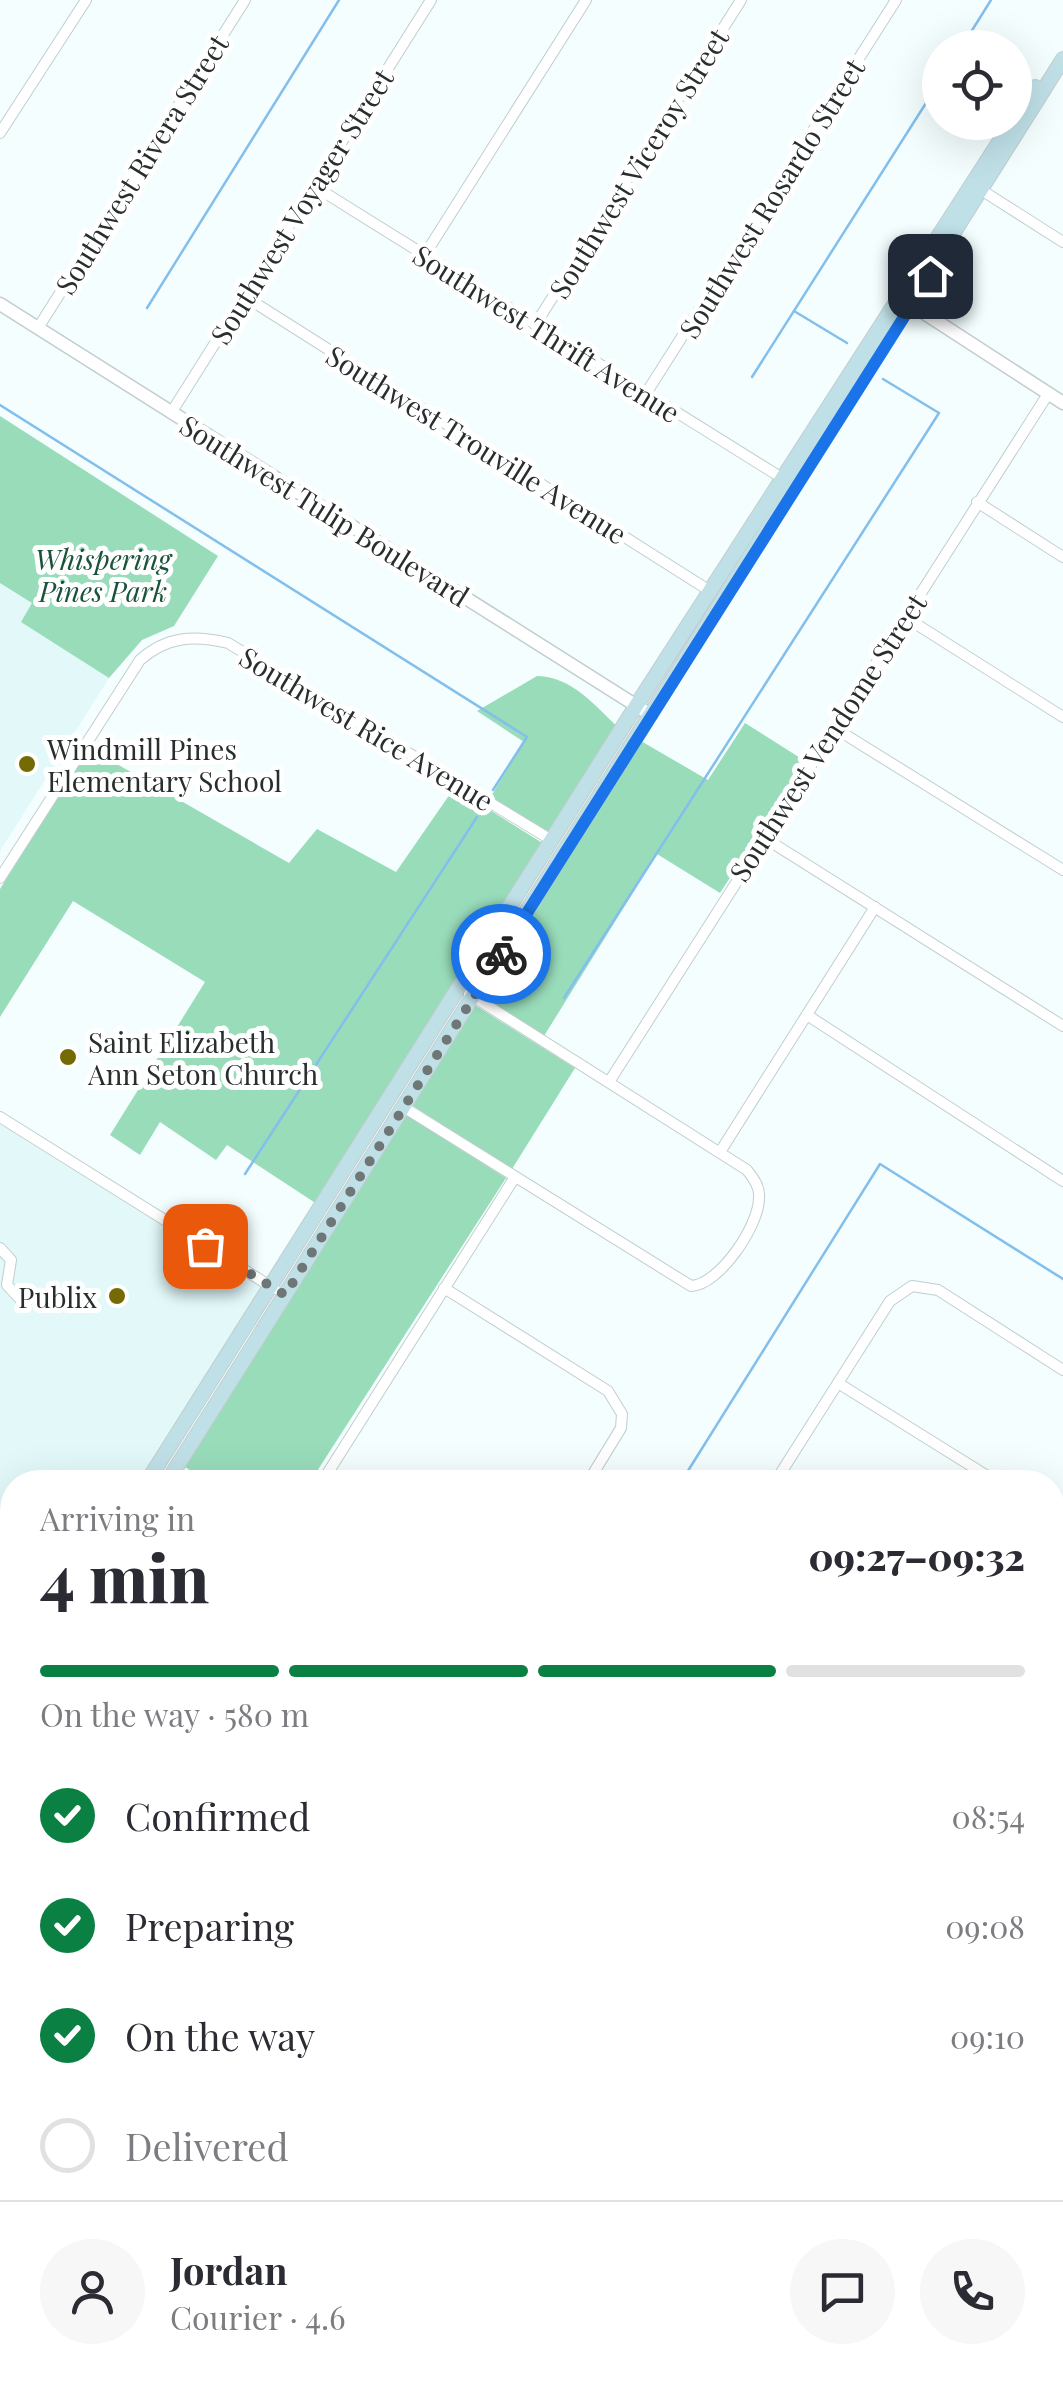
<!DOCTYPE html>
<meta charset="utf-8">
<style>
body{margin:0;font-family:"Playfair Display",serif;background:#f7f7f7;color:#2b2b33;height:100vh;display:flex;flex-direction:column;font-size:38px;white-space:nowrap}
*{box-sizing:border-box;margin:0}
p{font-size:32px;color:#7c7c81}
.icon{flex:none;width:55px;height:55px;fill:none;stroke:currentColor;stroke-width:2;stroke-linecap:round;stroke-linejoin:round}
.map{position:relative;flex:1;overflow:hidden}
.sheet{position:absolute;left:0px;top:1470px;width:1065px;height:930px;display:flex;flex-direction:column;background:#fff;border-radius:40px 40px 0 0;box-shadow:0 10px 40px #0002}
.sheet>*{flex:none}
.controls{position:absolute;left:922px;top:30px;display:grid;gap:20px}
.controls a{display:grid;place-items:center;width:110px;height:110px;border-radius:50%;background:#fff;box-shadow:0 10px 40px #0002;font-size:50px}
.pin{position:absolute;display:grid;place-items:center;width:85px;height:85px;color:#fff;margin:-42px;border-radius:20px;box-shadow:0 5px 15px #0006}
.courier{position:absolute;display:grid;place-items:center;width:100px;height:100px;margin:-50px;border:8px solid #1a73e8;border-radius:50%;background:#fff;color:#222;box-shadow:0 2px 12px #0007}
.head em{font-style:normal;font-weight:800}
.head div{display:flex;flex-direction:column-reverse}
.head{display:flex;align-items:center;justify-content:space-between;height:170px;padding:0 40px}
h1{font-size:65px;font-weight:800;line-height:75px}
.bar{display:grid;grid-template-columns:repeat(4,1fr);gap:15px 10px;align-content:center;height:120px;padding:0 40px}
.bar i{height:12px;border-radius:8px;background:#e1e1e2}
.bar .on{background:#0b8043}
.bar p{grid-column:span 4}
.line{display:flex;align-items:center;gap:25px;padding:0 40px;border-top:2px solid #e1e1e2}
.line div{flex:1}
.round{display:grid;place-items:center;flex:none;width:105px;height:105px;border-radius:52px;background:#f7f7f7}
ol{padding:0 40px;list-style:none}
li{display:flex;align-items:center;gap:30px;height:110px}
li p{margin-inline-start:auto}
li .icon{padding:10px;border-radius:50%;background:#0b8043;color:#fff;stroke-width:4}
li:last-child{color:#7c7c81}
li i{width:55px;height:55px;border:5px solid #e1e1e2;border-radius:50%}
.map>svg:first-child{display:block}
</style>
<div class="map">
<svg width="1063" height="2400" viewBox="0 0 1063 2400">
<rect width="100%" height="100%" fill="#f4feff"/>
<g fill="#e2f8f9">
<polygon points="0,583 33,603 22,622 109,678 0,851"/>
<polygon points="0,1124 269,1292 150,1482 12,1482 10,1695 0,1689"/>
</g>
<g fill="#98dcba">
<polygon points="0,416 218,556 174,626 142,640 109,678 21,622 32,603 0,583"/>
<path d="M537 676C573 677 595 706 620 729L558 840 490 798 524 742 477 711Z"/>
<polygon points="745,723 805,761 720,893 657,854 544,1036 473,992 634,737 708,780"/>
<polygon points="89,748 289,863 317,829 396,872 450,794 481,813 485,807 552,849 320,1206 227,1145 216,1160 160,1122 140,1155 110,1135 205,982 73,901 0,1017 0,889"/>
<polygon points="468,1001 575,1068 512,1169 405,1101"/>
<polygon points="399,1110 506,1178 310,1482 209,1482 177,1462"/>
</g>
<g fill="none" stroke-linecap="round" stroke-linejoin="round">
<g stroke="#83bfec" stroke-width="2.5">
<polyline points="961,48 991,0"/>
<polyline points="147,308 339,0"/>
<polyline points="794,311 847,343"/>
<polyline points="752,377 940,81"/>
<polyline points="0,405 527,737 493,790"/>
<polyline points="564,998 939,413 883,379"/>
<polyline points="245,1174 477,817"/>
<polyline points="681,1482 880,1164 1063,1279"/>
<polyline points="1052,1822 1063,1806"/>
<polyline points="686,2400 694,2388"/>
</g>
<defs>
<g id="minor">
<polyline points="0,133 86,0"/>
<polyline points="314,186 782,478"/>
<polyline points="983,191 1063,242"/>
<polyline points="424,256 586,0"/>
<polyline points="244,296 710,591"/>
<polyline points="535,325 741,0"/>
<polyline points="38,328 245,0"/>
<polyline points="645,395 896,0"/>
<polyline points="171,413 431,0"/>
<polyline points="977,502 1063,557"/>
<polyline points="905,617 1063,717"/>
<polyline points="833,727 1063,870"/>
<polyline points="763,837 1063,1026"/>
<path d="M0 878 140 660C167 636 194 635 228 643L553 841"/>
<polyline points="807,1015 1063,1181"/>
<polyline points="609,1082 1048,394"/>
<path d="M405 1108 691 1286C719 1285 759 1226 759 1198 760 1187 754 1179 747 1170L469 994"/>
<polyline points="0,1117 275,1289"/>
<polyline points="720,1152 875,907"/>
<polyline points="0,1248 11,1260 7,1285 20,1299"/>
<polyline points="444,1288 608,1391 622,1414 621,1428 588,1482"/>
<polyline points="838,1383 997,1482"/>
<polyline points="322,1482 515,1177"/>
<polyline points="775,1482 890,1301 912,1286 938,1290 1063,1370"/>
<polyline points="1052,1518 1063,1524"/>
<polyline points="1052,1679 1063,1662"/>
<polyline points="1052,1982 1063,1965"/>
<polyline points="0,1992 12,1973"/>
<polyline points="0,2096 12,2104"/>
<polyline points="1052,2137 1063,2144"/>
<polyline points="0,2237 12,2217"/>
<polyline points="1052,2288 1063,2295"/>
<polyline points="220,2388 240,2400"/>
<polyline points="464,2388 484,2400"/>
<polyline points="952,2388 971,2400"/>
<polyline points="48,2400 56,2388"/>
<polyline points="596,2400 604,2388"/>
</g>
<g id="tertiary">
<polyline points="901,298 1063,403"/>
<polyline points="0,304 651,715"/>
</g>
<g id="secondary">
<polyline points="1015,118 1035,87"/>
<polyline points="147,1482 636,706 1012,122"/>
<polyline points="167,1482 1063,59"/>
<polyline points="0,1719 12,1699"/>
<polyline points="0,1748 12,1729"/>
</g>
</defs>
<use href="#minor" stroke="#c1cdce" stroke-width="12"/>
<use href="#tertiary" stroke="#c1cdce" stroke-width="15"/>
<use href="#secondary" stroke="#c1cdce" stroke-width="16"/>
<use href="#minor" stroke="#fff" stroke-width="10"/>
<use href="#tertiary" stroke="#fff" stroke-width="12"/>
<use href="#secondary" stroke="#c0e0e8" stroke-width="14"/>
</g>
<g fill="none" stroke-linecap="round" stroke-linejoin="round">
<polyline stroke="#6f7676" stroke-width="10" stroke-dasharray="0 18" points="205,1246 285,1295 501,954"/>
<polyline stroke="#1a73e8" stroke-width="12" points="501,954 930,276"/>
</g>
<g fill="#756b04" stroke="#fff" stroke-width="4">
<circle cx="27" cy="764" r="10"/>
<circle cx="68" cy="1057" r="10"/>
<circle cx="117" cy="1296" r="10"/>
</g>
<g text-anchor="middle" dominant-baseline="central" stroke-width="10" stroke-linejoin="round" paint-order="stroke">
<g font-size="28" fill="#282d2d" stroke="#fff">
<text transform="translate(638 163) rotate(-58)">Southwest Viceroy Street</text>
<text transform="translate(141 164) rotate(-58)">Southwest Rivera Street</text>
<text transform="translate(771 198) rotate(-58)">Southwest Rosardo Street</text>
<text transform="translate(301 206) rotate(-58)">Southwest Voyager Street</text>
<text transform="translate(547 333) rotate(32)">Southwest Thrift Avenue</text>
<text transform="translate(477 444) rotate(32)">Southwest Trouville Avenue</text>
<text transform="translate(325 510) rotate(32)">Southwest Tulip Boulevard</text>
<text transform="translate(367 728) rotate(31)">Southwest Rice Avenue</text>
<text transform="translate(827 737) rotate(-57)">Southwest Vendome Street</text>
</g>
<g font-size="28" font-style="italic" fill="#1a533b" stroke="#fff">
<text x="103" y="558">Whispering<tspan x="103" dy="32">Pines Park</tspan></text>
</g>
<g font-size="28" fill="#282d2d" stroke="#fff" text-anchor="start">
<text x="47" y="748">Windmill Pines<tspan x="47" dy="32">Elementary School</tspan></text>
<text x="88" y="1041">Saint Elizabeth<tspan x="88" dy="32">Ann Seton Church</tspan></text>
<text x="97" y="1296" text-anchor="end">Publix</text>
</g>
</g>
</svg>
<div class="controls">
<a><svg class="icon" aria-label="locate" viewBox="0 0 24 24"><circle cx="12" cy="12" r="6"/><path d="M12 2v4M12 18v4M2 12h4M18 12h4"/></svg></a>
</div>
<div class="pin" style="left:205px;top:1246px;background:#ea580c"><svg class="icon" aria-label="bag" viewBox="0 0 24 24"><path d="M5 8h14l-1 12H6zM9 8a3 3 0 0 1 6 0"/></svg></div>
<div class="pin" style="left:930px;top:276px;background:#1f2937"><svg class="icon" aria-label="home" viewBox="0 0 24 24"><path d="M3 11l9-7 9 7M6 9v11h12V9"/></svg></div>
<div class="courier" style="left:501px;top:954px"><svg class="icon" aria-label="bike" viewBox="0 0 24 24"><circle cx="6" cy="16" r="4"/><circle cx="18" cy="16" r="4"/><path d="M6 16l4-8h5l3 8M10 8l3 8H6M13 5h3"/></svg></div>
<section class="sheet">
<div class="head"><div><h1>4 min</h1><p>Arriving in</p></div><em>09:27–09:32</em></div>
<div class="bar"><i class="on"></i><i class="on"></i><i class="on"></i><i></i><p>On the way · 580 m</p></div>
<ol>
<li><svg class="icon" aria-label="check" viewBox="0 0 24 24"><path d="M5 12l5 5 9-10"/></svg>Confirmed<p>08:54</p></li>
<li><svg class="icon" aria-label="check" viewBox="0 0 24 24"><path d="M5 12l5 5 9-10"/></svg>Preparing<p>09:08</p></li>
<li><svg class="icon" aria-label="check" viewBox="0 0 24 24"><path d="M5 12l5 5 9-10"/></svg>On the way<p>09:10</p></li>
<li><i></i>Delivered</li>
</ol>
<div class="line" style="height:180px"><a class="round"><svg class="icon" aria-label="person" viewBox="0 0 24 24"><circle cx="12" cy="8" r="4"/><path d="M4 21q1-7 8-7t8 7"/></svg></a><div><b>Jordan</b><p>Courier · 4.6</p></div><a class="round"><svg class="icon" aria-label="chat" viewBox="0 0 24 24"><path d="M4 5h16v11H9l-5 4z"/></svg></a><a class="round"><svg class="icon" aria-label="phone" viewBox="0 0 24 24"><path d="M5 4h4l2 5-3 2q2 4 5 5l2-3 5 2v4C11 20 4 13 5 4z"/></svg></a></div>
</section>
</div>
